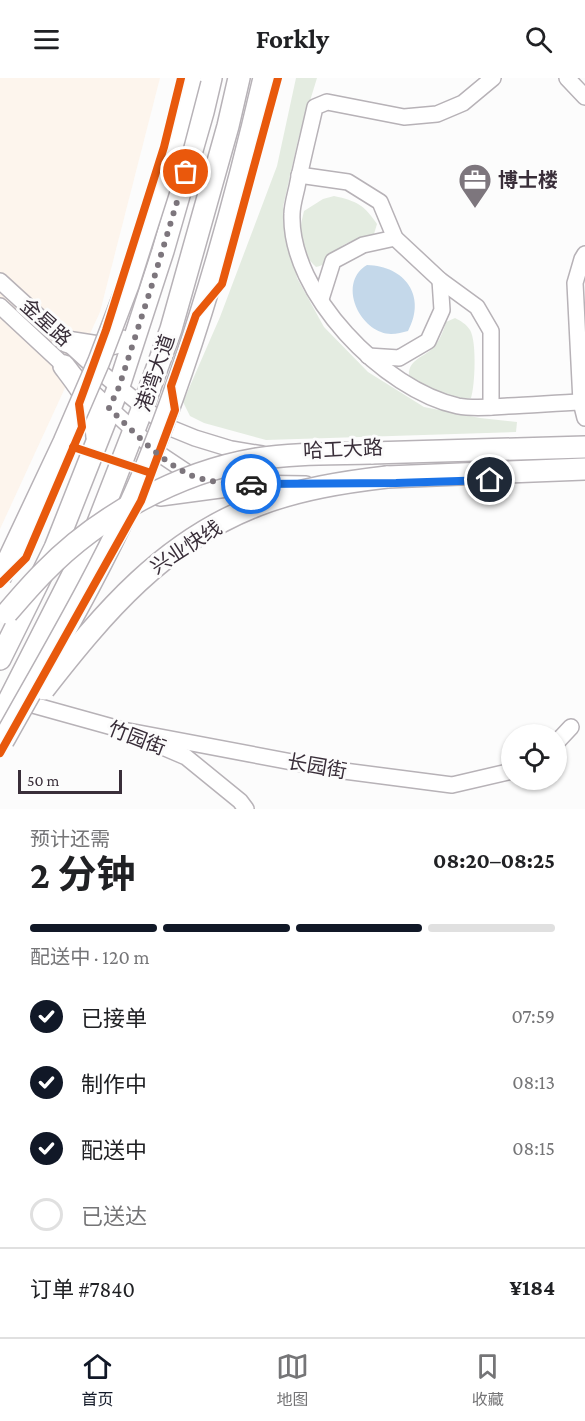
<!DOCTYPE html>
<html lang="zh">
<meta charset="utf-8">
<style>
body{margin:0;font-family:"Crimson Pro","Noto Sans SC",serif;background:#f6f6f6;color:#202124;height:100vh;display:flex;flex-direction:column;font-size:22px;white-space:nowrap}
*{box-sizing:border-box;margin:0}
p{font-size:20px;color:#757577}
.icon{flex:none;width:33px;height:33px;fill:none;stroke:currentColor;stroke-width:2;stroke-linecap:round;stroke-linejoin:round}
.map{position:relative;height:731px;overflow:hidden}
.panel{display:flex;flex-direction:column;background:#fff;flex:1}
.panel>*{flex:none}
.tools{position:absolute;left:501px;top:646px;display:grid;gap:12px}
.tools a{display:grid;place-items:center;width:66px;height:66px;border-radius:50%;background:#fff;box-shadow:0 2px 4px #0004;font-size:30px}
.scale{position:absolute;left:18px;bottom:15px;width:104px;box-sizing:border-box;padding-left:6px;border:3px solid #392e39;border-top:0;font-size:16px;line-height:21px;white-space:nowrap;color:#392e39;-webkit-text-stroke:4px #fcfcfc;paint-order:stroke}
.pin{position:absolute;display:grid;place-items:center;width:51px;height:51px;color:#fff;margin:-26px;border:3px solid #fff;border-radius:50%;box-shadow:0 2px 6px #0007}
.courier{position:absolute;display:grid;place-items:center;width:60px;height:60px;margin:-30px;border:4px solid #1a73e8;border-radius:50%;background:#fff;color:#222;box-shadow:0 2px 8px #0007}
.head em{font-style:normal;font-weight:700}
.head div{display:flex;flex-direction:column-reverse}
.head{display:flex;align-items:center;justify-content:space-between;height:102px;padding:0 30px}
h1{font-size:39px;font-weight:700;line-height:45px}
.bar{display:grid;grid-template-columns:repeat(4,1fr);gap:9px 6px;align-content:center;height:72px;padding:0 30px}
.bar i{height:8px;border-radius:4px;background:#e0e0e0}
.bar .selected{background:#111827}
.bar p{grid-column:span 4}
.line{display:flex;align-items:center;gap:15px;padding:0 30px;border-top:2px solid #e0e0e0}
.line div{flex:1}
ol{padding:0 30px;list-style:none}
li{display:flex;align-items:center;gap:18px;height:66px}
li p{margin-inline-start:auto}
li .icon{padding:6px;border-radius:50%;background:#111827;color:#fff;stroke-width:4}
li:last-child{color:#757577}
li i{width:33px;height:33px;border:3px solid #e0e0e0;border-radius:50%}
header{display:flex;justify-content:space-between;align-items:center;height:78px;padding:0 30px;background:#fff;font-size:27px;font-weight:700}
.dock{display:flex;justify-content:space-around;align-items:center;height:84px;border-top:2px solid #e0e0e0;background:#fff;font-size:16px;color:#757577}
.dock a{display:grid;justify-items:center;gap:3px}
.dock .selected{color:#111827}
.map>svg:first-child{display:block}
</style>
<header><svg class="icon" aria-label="menu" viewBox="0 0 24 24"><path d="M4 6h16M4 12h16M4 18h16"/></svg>Forkly<svg class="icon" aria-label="search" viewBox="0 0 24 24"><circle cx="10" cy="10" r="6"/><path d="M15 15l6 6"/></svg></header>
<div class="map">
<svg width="585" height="731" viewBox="0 0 585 731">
<rect width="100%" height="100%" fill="#fcfcfc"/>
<polygon fill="#fdf5ed" points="0,0 160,0 100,234 0,451"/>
<g fill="#e4ece1">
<polygon points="296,0 317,0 298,62 283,129 287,139 297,200 324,249 368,294 424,329 480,340 517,344 516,354 266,362 204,345 190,338 183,324 220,239 277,88"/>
<path d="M334 118C357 123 364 127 377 146L374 156C362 161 348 162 338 171 330 179 327 187 316 189 298 172 298 156 304 133L323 121Z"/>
<path d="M455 240C461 243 466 246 470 252 477 263 475 309 471 320 450 323 422 313 409 297 408 282 424 279 433 270 440 262 443 254 446 244Z"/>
</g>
<path fill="#c4d8ea" d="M367 187C405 188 427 218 408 253 400 255 390 258 381 254 355 244 340 203 367 187Z"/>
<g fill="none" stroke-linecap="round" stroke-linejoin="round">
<defs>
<g id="minor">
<path d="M493 0 463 25 437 36 404 39 327 24 315 29C309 56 302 83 297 109 295 118 292 128 292 136 289 215 384 312 458 328 474 331 492 329 508 328 532 327 557 325 581 324"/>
<polyline points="567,0 585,19"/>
<polyline points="299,97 348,104 380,124 395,160 440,202 477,229 491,253 491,329"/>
<polyline points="585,176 582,181 575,205 581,324 585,340"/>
<polyline points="0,203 93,288 168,349 195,360 231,371 262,376"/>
<polyline points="321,221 333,183 363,167 395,160"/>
<polyline points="0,228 158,375 191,397 199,399"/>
<polyline points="368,278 399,280 428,263 442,232 440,202"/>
<polyline points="231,405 306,406"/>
<polyline points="18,620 33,627 123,652 186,679 240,723 246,731"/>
<polyline points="123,652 329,691 452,707 512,693"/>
<polyline points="556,665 571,649"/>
</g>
<g id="highway">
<polyline points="68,264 100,269 122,263"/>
<path d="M64 288C83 313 95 327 97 359"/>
<polyline points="371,375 585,369"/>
<polyline points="387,399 585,391"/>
<polyline points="160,417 242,406"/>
<polyline points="0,581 55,470 119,308 163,173 203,34 211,0"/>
<polyline points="0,640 94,455 143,329 171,251 228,48 239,0"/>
</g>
</defs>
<use href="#minor" stroke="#b7b2b7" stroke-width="18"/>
<use href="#highway" stroke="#b7b2b7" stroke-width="24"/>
<use href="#minor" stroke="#fff" stroke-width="15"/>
<use href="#highway" stroke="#fff" stroke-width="21"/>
<defs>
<g id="highway-bridge">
<polyline points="0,500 64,364 99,283 128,207 172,69 190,0"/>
<path d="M7 535C19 521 31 507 44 494 98 438 179 394 256 381 294 375 332 376 371 375"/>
<path d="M44 611C104 534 164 463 258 427 299 411 344 404 387 399"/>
<path d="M3 663C51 577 103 490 142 399 195 271 233 134 264 0"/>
</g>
</defs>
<use href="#highway-bridge" stroke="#b7b2b7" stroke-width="24" stroke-linecap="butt"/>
<use href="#highway-bridge" stroke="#fff" stroke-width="21"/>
<defs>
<g id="cycleway">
<polyline points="73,369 151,395"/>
<polyline points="0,506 26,480 82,349 79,326 106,252 164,69 181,0"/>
<polyline points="0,675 141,423 175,332 171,308 196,237 222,206 278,0"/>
</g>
</defs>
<use href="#cycleway" stroke="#fcfcfc" stroke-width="11"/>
<use href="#cycleway" stroke="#e8590c" stroke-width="8"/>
</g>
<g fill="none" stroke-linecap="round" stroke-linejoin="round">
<path stroke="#7d767d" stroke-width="6" stroke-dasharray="0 10.8" d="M186 94 151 210 119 309 109 330C134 354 159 382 190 397 206 404 233 406 251 406"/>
<polyline stroke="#1a73e8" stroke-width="8" points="251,406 396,405 490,402"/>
</g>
<defs>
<symbol id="office-pin" viewBox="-11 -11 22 30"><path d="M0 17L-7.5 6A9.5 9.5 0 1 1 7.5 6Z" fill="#7d767d" stroke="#fcfcfc"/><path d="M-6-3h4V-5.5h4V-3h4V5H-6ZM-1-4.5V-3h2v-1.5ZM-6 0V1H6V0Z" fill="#fff"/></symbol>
</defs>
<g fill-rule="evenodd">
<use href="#office-pin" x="456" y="83" width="38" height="52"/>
</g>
<g text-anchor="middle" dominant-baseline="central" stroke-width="6" stroke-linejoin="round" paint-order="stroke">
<g font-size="20" font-weight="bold" fill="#392e39" stroke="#fcfcfc" text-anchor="start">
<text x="498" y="102">博士楼</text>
</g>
<g font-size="20" fill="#392e39" stroke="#fcfcfc">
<text transform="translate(46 244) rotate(42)">金星路</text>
<text transform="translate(155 295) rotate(-71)">港湾大道</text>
<text transform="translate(343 371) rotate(-3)">哈工大路</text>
<text transform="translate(186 469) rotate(-33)">兴业快线</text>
<text transform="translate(137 660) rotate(21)">竹园街</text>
<text transform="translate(317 688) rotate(10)">长园街</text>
</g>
</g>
</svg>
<div class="tools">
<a><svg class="icon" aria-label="locate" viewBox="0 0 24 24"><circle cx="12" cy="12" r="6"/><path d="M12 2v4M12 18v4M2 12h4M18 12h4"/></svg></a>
</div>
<div class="scale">50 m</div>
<div class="pin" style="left:186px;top:94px;background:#ea580c"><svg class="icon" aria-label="bag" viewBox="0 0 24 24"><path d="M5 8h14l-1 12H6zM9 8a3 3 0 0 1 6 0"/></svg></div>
<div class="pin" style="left:490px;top:402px;background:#1f2937"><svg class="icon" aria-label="home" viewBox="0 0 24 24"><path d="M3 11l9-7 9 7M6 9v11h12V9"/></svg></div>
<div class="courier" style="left:251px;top:406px"><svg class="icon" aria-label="car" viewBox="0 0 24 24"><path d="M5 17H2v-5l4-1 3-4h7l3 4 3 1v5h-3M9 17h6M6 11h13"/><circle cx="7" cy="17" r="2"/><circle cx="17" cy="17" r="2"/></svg></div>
</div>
<section class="panel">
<div class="head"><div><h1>2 分钟</h1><p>预计还需</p></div><em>08:20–08:25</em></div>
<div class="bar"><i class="selected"></i><i class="selected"></i><i class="selected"></i><i></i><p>配送中 · 120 m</p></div>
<ol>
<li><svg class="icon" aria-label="check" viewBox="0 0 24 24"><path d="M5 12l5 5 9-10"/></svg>已接单<p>07:59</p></li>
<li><svg class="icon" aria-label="check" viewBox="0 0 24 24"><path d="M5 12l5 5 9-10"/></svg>制作中<p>08:13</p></li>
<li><svg class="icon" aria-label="check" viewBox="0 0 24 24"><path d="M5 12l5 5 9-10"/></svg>配送中<p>08:15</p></li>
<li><i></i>已送达</li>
</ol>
<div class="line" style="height:78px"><div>订单 #7840</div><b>¥184</b></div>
</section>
<nav class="dock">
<a class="selected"><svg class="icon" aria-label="home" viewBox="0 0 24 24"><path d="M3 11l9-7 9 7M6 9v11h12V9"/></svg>首页</a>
<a><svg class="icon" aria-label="map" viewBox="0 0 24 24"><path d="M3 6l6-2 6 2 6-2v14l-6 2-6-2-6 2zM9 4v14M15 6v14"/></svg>地图</a>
<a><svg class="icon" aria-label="saved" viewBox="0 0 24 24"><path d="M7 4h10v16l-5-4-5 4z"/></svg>收藏</a>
</nav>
